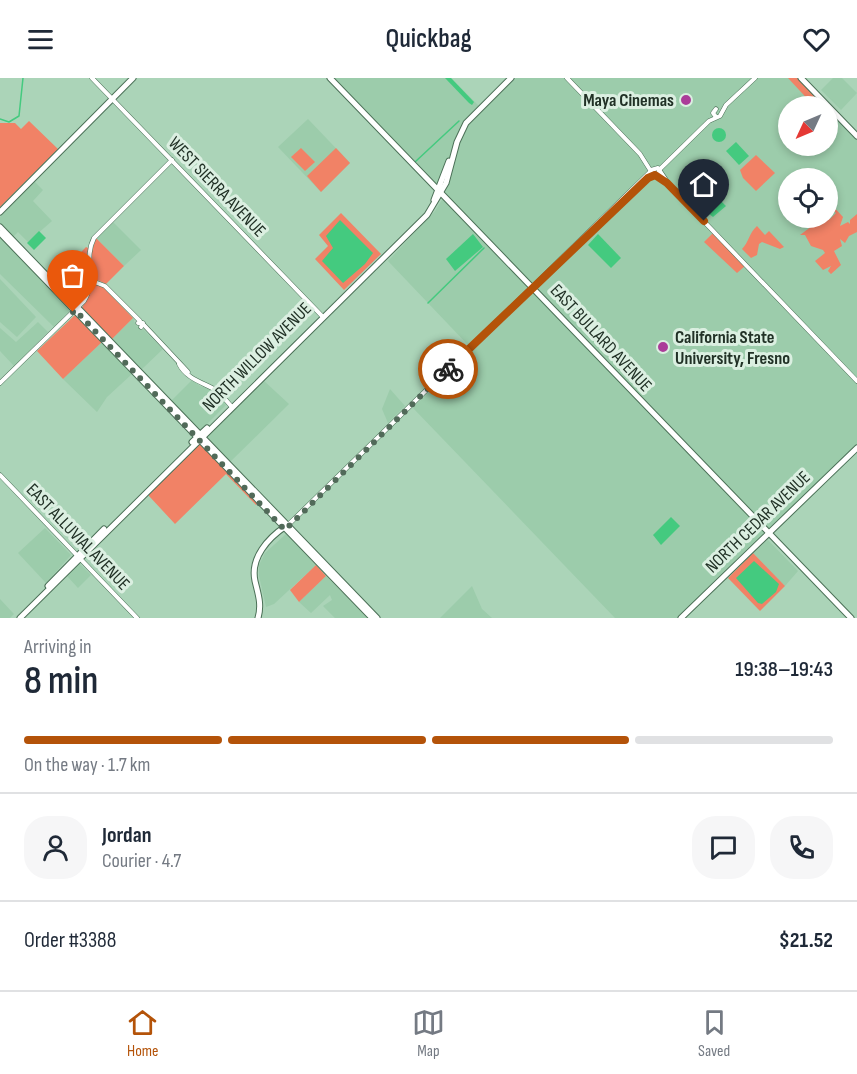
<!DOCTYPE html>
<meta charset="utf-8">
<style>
body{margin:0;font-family:"Sofia Sans Condensed",sans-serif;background:#f6f6f7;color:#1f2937;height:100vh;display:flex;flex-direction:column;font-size:22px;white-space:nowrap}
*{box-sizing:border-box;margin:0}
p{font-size:20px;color:#747a83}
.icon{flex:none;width:33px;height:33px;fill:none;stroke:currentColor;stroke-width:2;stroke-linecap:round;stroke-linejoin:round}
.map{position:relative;height:540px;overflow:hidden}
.drawer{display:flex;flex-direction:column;background:#fff;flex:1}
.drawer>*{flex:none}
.needle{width:39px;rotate:226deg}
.buttons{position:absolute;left:778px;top:18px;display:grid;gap:12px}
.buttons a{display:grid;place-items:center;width:60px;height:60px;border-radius:50%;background:#fff;box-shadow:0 3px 9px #0003;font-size:30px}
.pin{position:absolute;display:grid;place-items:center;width:51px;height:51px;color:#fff;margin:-62px -26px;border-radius:50% 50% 50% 0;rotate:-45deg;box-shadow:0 0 6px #0007}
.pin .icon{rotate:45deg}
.courier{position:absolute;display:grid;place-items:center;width:60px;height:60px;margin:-30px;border:4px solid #b45309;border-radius:50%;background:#fff;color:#222;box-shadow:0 2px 8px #0007}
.summary em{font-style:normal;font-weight:600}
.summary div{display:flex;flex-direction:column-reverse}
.summary{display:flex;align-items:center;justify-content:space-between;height:102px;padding:0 24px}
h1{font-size:39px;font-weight:600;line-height:45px}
.bar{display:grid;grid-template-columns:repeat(4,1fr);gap:9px 6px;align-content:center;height:72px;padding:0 24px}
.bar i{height:8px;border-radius:4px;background:#e0e1e3}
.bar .on{background:#b45309}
.bar p{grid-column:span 4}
.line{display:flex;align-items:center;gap:15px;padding:0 24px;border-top:2px solid #e0e1e3}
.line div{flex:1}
.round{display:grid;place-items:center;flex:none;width:63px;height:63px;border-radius:24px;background:#f6f6f7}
header{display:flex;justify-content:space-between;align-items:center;height:78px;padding:0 24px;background:#fff;font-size:27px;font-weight:600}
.dock{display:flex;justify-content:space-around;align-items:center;height:84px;border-top:2px solid #e0e1e3;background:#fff;font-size:16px;color:#747a83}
.dock a{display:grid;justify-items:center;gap:3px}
.dock .on{color:#b45309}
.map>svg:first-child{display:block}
</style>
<header><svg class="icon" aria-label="menu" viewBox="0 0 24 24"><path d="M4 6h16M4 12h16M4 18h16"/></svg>Quickbag<svg class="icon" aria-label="heart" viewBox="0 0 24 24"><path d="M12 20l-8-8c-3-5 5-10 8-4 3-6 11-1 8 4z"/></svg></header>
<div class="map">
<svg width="857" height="540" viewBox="0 0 857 540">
<rect width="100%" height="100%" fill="#abd4b8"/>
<g fill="#9cccab" fill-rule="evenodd">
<path d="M334 0H451L482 31 516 0H797L825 28H789V68H828V32L857 62V367L679 540H615L413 330 470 272 468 267 388 183 435 133 446 115ZM789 100H828V140H789Z"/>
<polygon points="833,0 842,0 857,15 841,32 821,12"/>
<polygon points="308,41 350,85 321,114 278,69"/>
<polygon points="34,103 43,112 33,123 52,143 28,164 18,154 13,159 0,145 0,139"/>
<polygon points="113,144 141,172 124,188 96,160"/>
<polygon points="0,158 71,231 54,249 0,196"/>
<polygon points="0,201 36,239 17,259 0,244"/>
<polygon points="133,240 136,248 142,250 163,271 142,291 112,261"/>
<polygon points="38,244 48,254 14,288 0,273 0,250 16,264"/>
<polygon points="102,264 132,296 107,319 97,334 63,301"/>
<polygon points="192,302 200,308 214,313 226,327 201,352 171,323"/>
<polygon points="263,302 289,326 229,385 207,358"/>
<polygon points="390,311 405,328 388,345 382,331"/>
<polygon points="45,450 71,477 46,505 18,475"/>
<polygon points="286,456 316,487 274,526 266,529 259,498 259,487 265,475"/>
<polygon points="768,462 798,493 785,508 753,475"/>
<polygon points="79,485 91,497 78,510 66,497"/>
<polygon points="326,498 367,540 335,540 323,528 332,522 330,517 311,535 299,524"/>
<polygon points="472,508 482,531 492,540 440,540"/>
<polygon points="0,521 14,536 10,540 0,540"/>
</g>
<g fill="#f18266">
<polygon points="788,0 797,0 825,28 814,28"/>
<polygon points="29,43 58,71 0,129 0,45 15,45 21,51"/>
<polygon points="301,70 315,84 305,93 291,79"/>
<polygon points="336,70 350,85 321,114 307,98"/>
<polygon points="756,77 775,95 756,113 743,100 740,92"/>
<polygon points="831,126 843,139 840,148 848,144 850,146 850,142 857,136 857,154 849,158 845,165 840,161 842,168 834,173 841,187 831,196 828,193 831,188 823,192 815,183 825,175 823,172 811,168 805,157 800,157 816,145 820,147 825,140 830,141 836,135 829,128"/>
<polygon points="341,135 381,176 344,212 315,181 328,168 319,157"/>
<path d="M757 148 765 157 769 153 784 169 780 171 762 164 759 166 757 177 751 180 742 171C749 164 749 155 757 148Z"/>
<polygon points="713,155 745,188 737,195 704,164"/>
<polygon points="96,160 124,188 106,206 93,200 90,179"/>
<path d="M86 169 88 170C86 187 98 215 77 225L55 201Z"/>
<polygon points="94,205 103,209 133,240 112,261 82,230"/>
<polygon points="75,237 102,264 63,301 37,273"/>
<polygon points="200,366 258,425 256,427 226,396 175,446 149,418 149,414"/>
<polygon points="753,475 785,508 760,533 728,500"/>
<polygon points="316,487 326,498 299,524 290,512"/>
</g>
<g fill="#44ca7f">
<polygon points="445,0 451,0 474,24 472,27 469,25"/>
<circle cx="719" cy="57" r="7"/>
<polygon points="736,64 749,78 739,87 726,73"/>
<polygon points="715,117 726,128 713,139 708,135 704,138 698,132"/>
<polygon points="340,142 373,175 365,186 343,205 322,183 333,170 326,158"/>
<polygon points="39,153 46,160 34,172 27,165"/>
<polygon points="473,156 483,169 455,193 446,181"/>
<polygon points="598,156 621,180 611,190 588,167"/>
<polygon points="671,439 680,448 661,467 653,457"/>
<polygon points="754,483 779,506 776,514 762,526 758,525 736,500"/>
</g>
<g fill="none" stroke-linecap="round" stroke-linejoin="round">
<g stroke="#44ca7f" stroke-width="1.5">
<polyline points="0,41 9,44 19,38 23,0"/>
<polyline points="415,84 459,43"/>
<polyline points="428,225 484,170"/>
</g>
<defs>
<g id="minor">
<polyline points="92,0 322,238"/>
<polyline points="567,0 640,76 652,95 656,97 659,94"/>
<polyline points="716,39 713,35 716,31"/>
<polyline points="651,92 658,90 670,108 857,303"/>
<polyline points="659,92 709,43 720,38 726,27 755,0"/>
<polyline points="92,203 105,208 140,243"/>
<polyline points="138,245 143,245 141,249"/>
<polyline points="144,247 188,294"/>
<path d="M179 286C186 300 201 304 214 311 221 315 227 324 232 329"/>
<path d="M0 305 84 223C97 202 83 181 94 160L172 82"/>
<polyline points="0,397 137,540"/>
<polyline points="287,448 651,93"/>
</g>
<g id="major">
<polyline points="330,0 851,540"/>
<polyline points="801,0 857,58"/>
<polyline points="434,122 449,83"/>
<polyline points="0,134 133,0"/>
<polyline points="0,149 377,540"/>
<polyline points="0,155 372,540"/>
<polyline points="192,364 207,350"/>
<polyline points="48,508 104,451"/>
<polyline points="20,540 427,137 446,105 457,64 466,45 511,0"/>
<path d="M258 540C262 526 258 516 255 503 250 480 268 460 286 448"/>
<polyline points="681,540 857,370"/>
</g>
</defs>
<use href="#minor" stroke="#4b7057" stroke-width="5"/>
<use href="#major" stroke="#4b7057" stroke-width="7"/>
<use href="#minor" stroke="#fff" stroke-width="4"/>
<use href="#major" stroke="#fff" stroke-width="5"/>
</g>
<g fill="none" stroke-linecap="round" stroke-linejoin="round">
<polyline stroke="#516a59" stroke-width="6" stroke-dasharray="0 10.8" points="73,234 75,232 285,452 448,291"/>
<polyline stroke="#b45309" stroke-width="8" points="448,291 648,100 655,97 667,105 704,143"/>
</g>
<g fill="#ab3c99" stroke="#dbefe1" stroke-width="2">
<circle cx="686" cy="22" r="6"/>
<circle cx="663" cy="269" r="6"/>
</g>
<g text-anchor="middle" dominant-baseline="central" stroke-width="6" stroke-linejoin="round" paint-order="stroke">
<g font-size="18" font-weight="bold" fill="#213126" stroke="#dbefe1" text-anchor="end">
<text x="674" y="22">Maya Cinemas</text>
<text x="675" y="259" text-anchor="start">California State<tspan x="675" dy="21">University, Fresno</tspan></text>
</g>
<g font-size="18" fill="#213126" stroke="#dbefe1">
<text transform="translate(217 109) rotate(46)">WEST SIERRA AVENUE</text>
<text transform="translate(601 260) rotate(47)">EAST BULLARD AVENUE</text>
<text transform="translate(257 279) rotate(-45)">NORTH WILLOW AVENUE</text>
<text transform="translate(758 444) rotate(-44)">NORTH CEDAR AVENUE</text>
<text transform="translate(78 459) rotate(46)">EAST ALLUVIAL AVENUE</text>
</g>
</g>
</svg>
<div class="buttons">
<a><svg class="needle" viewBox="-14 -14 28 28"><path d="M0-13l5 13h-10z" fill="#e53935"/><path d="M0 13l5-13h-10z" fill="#747a83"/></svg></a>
<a><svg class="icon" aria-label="locate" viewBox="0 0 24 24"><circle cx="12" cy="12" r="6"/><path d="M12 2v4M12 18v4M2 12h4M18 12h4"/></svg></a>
</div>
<div class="pin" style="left:73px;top:234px;background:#ea580c"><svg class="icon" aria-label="bag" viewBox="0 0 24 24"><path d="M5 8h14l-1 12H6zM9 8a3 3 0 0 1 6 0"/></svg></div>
<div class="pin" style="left:704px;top:143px;background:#1f2937"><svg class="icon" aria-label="home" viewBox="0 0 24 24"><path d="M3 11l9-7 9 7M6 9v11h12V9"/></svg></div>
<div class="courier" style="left:448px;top:291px"><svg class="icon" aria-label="bike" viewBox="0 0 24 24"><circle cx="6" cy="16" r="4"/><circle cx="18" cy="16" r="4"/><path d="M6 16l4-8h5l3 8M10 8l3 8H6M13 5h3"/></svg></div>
</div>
<section class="drawer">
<div class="summary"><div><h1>8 min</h1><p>Arriving in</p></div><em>19:38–19:43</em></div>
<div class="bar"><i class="on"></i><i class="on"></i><i class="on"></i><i></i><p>On the way · 1.7 km</p></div>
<div class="line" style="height:108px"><a class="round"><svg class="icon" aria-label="person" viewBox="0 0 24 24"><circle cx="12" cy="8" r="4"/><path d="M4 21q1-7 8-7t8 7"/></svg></a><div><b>Jordan</b><p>Courier · 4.7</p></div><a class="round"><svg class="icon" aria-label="chat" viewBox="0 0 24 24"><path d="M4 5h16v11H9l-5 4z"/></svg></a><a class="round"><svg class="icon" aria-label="phone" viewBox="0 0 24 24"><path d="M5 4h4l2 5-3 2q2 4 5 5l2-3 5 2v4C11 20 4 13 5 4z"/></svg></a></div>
<div class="line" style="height:78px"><div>Order #3388</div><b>$21.52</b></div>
</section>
<nav class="dock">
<a class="on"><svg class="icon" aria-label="home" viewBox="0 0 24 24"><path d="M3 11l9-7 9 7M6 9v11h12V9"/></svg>Home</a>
<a><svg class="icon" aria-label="map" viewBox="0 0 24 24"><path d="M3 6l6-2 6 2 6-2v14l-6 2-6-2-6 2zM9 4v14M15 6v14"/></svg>Map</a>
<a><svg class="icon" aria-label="saved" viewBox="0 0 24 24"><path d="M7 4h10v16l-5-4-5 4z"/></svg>Saved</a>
</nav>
